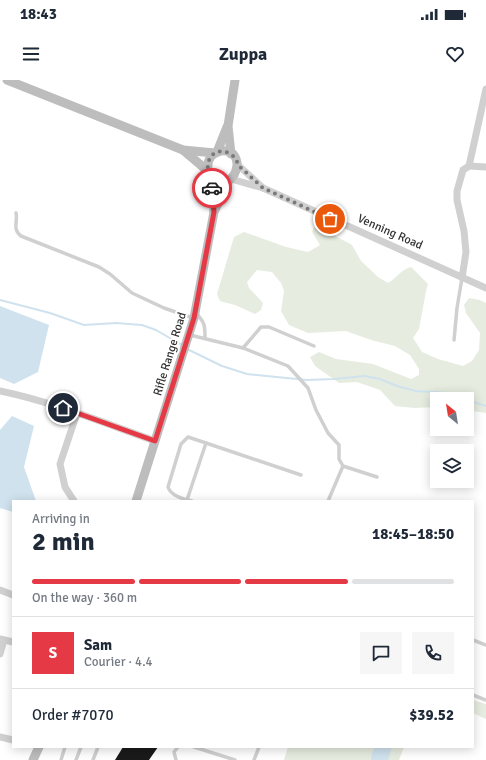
<!DOCTYPE html>
<meta charset="utf-8">
<style>
body{margin:0;font-family:Signika,sans-serif;background:#f6f6f7;color:#1f2937;height:100vh;display:flex;flex-direction:column;font-size:15px;white-space:nowrap}
*{box-sizing:border-box;margin:0}
p{font-size:13px;color:#747a83}
.icon{flex:none;width:22px;height:22px;fill:none;stroke:currentColor;stroke-width:2;stroke-linecap:round;stroke-linejoin:round}
.map{position:relative;flex:1;overflow:hidden}
.panel{position:absolute;left:12px;top:420px;width:462px;height:248px;display:flex;flex-direction:column;background:#fff;border-radius:0px;box-shadow:0 2px 10px #0003}
.panel>*{flex:none}
.needle{width:26px;rotate:330deg}
.tools{position:absolute;left:430px;top:312px;display:grid;gap:8px}
.tools a{display:grid;place-items:center;width:44px;height:44px;border-radius:0px;background:#fff;box-shadow:0 2px 10px #0003;font-size:20px}
.pin{position:absolute;display:grid;place-items:center;width:34px;height:34px;color:#fff;margin:-17px;border:2px solid #fff;border-radius:50%;box-shadow:0 1px 4px #0007}
.courier{position:absolute;display:grid;place-items:center;width:40px;height:40px;margin:-20px;border:3px solid #e63946;border-radius:50%;background:#fff;color:#222;box-shadow:0 1px 5px #0007}
.summary em{font-style:normal;font-weight:700}
.summary div{display:flex;flex-direction:column-reverse}
.summary{display:flex;align-items:center;justify-content:space-between;height:68px;padding:0 20px}
h1{font-size:26px;font-weight:700;line-height:30px}
.bar{display:grid;grid-template-columns:repeat(4,1fr);gap:6px 4px;align-content:center;height:48px;padding:0 20px}
.bar i{height:5px;border-radius:3px;background:#e0e1e3}
.bar .on{background:#e63946}
.bar p{grid-column:span 4}
.line{display:flex;align-items:center;gap:10px;padding:0 20px;border-top:1px solid #e0e1e3}
.line div{flex:1}
.round{display:grid;place-items:center;flex:none;width:42px;height:42px;border-radius:0px;background:#f6f6f7}
.status{display:flex;justify-content:space-between;align-items:center;height:28px;padding:0 20px;background:#fff;direction:ltr}
.status svg{height:11px;fill:currentColor}
header{display:flex;justify-content:space-between;align-items:center;height:52px;padding:0 20px;background:#fff;font-size:18px;font-weight:700}
.map>svg:first-child{display:block}
</style>
<div class="status"><b>18:43</b><svg viewBox="0 0 49 12"><path d="M0 12V9h3v3zM5 12V6h3v6zM10 12V3h3v9zM15 12V0h3v12zM26 1h20v11H26zM47 4h2v5h-2z"/></svg></div>
<header><svg class="icon" aria-label="menu" viewBox="0 0 24 24"><path d="M4 6h16M4 12h16M4 18h16"/></svg>Zuppa<svg class="icon" aria-label="heart" viewBox="0 0 24 24"><path d="M12 20l-8-8c-3-5 5-10 8-4 3-6 11-1 8 4z"/></svg></header>
<div class="map">
<svg width="486" height="680" viewBox="0 0 486 680">
<rect width="100%" height="100%" fill="#fff"/>
<g fill="#e6ecdf">
<path d="M315 145 352 165 361 181 378 197 388 203C398 197 400 190 411 187L428 204 426 211 419 249 413 258 422 272 438 279 463 286 472 281 479 270 480 253 466 233 464 225 469 218 480 220 486 223V333L467 330V319H437V327L414 328 395 326 380 310 357 302 339 303 315 286 310 277 319 272 336 279 373 284 411 299 419 295V289L410 275 395 266 371 260 346 251 308 253 289 245 281 231 284 211 281 203 272 192 257 190 247 202 249 208 263 223 261 230 255 234 235 225 220 221 217 214 234 157 244 152 286 167 308 172 320 165 312 152Z"/>
<polygon points="473,620 486,624 486,639 473,633"/>
<polygon points="288,667 404,667 399,680 284,680"/>
</g>
<g fill="#cfe2ee">
<polygon points="0,226 49,245 38,292 14,304 0,298"/>
<polygon points="12,336 34,346 24,387 36,421 13,421 13,432 0,428 0,350"/>
<polygon points="375,667 392,667 388,680 371,680 372,673"/>
</g>
<g fill="none" stroke-linecap="round" stroke-linejoin="round">
<g stroke="#cfe2ee" stroke-width="2">
<polyline points="0,220 50,233 84,245 116,243 142,245 156,250 182,265"/>
<polyline points="187,269 222,286 247,294 307,300 334,299 365,296 380,299 397,306 416,311 447,313 464,319"/>
<polyline points="467,320 486,326"/>
</g>
</g>
<polygon fill="#1a1a1a" points="123,667 158,667 149,680 115,680"/>
<g fill="none" stroke-linecap="round" stroke-linejoin="round">
<g stroke="#d0d0d0" stroke-width="3.5">
<path d="M16 133C18 142 12 149 21 156L99 187 110 194 132 213 164 228 193 238"/>
<path d="M196 233C205 243 205 245 205 258"/>
<polyline points="190,255 243,268 261,247 269,247 314,266"/>
<polyline points="454,260 457,228 462,198"/>
<polyline points="243,268 288,286 308,308 316,330 328,353 339,365 339,379 343,386 377,397"/>
<polyline points="206,363 301,395"/>
<path d="M186 421 187 420 206 363 188 357 181 364 168 407C171 416 183 419 192 421"/>
<polyline points="328,421 343,386"/>
<polyline points="473,560 486,565"/>
<polyline points="473,615 486,620"/>
<polyline points="194,667 235,680"/>
<polyline points="61,680 65,667"/>
<polyline points="76,680 81,667"/>
<polyline points="93,680 98,667"/>
<polyline points="176,680 174,672 178,667"/>
<polyline points="254,680 259,667"/>
</g>
<g stroke="#d0d0d0" stroke-width="7">
<polyline points="469,86 486,87"/>
<polyline points="231,99 263,108 238,85"/>
<polyline points="263,108 486,208"/>
<polyline points="462,198 466,172 464,151 457,120 457,111 463,90 469,86 486,9"/>
<path d="M0 311C53 322 104 343 155 361"/>
<polyline points="74,421 65,407 60,384 77,333"/>
<polyline points="0,510 13,515"/>
<polyline points="0,559 13,562"/>
<polyline points="0,574 4,560"/>
<polyline points="0,657 13,660"/>
</g>
<g stroke="#bdbdbd" stroke-width="9">
<polyline points="7,0 183,70 215,73"/>
<polyline points="183,70 209,92"/>
<polyline points="217,72 227,47"/>
<polyline points="231,74 228,46 235,0"/>
<path d="M211 96C235 118 250 68 221 71 216 72 211 75 209 80 208 82 208 83 208 86 207 90 210 93 211 97 214 108 213 120 214 131"/>
<polyline points="136,421 194,238 214,132 229,100"/>
<polyline points="33,680 39,667"/>
</g>
</g>
<g fill="none" stroke-linecap="round" stroke-linejoin="round">
<path stroke="#7a7a7a" stroke-width="4" stroke-dasharray="0 7.2" d="M212 108C212 104 212 99 211 95 209 91 207 88 208 84 211 65 235 69 238 85L263 108 330 139"/>
<polyline stroke="#e63946" stroke-width="5" points="63,328 155,361 194,238 214,132 212,108"/>
</g>
<g text-anchor="middle" dominant-baseline="central" stroke-width="4" stroke-linejoin="round" paint-order="stroke">
<g font-size="12" fill="#333" stroke="#fff">
<text transform="translate(390 152) rotate(24)">Venning Road</text>
<text transform="translate(170 274) rotate(-73)">Rifle Range Road</text>
</g>
</g>
</svg>
<div class="tools">
<a><svg class="needle" viewBox="-14 -14 28 28"><path d="M0-13l5 13h-10z" fill="#e53935"/><path d="M0 13l5-13h-10z" fill="#747a83"/></svg></a>
<a><svg class="icon" aria-label="layers" viewBox="0 0 24 24"><path d="M12 4l9 5-9 5-9-5zM3 14l9 5 9-5"/></svg></a>
</div>
<div class="pin" style="left:330px;top:139px;background:#ea580c"><svg class="icon" aria-label="bag" viewBox="0 0 24 24"><path d="M5 8h14l-1 12H6zM9 8a3 3 0 0 1 6 0"/></svg></div>
<div class="pin" style="left:63px;top:328px;background:#1f2937"><svg class="icon" aria-label="home" viewBox="0 0 24 24"><path d="M3 11l9-7 9 7M6 9v11h12V9"/></svg></div>
<div class="courier" style="left:212px;top:108px"><svg class="icon" aria-label="car" viewBox="0 0 24 24"><path d="M5 17H2v-5l4-1 3-4h7l3 4 3 1v5h-3M9 17h6M6 11h13"/><circle cx="7" cy="17" r="2"/><circle cx="17" cy="17" r="2"/></svg></div>
<section class="panel">
<div class="summary"><div><h1>2 min</h1><p>Arriving in</p></div><em>18:45–18:50</em></div>
<div class="bar"><i class="on"></i><i class="on"></i><i class="on"></i><i></i><p>On the way · 360 m</p></div>
<div class="line" style="height:72px"><b class="round" style="background:#e63946;color:#fff">S</b><div><b>Sam</b><p>Courier · 4.4</p></div><a class="round"><svg class="icon" aria-label="chat" viewBox="0 0 24 24"><path d="M4 5h16v11H9l-5 4z"/></svg></a><a class="round"><svg class="icon" aria-label="phone" viewBox="0 0 24 24"><path d="M5 4h4l2 5-3 2q2 4 5 5l2-3 5 2v4C11 20 4 13 5 4z"/></svg></a></div>
<div class="line" style="height:52px"><div>Order #7070</div><b>$39.52</b></div>
</section>
</div>
